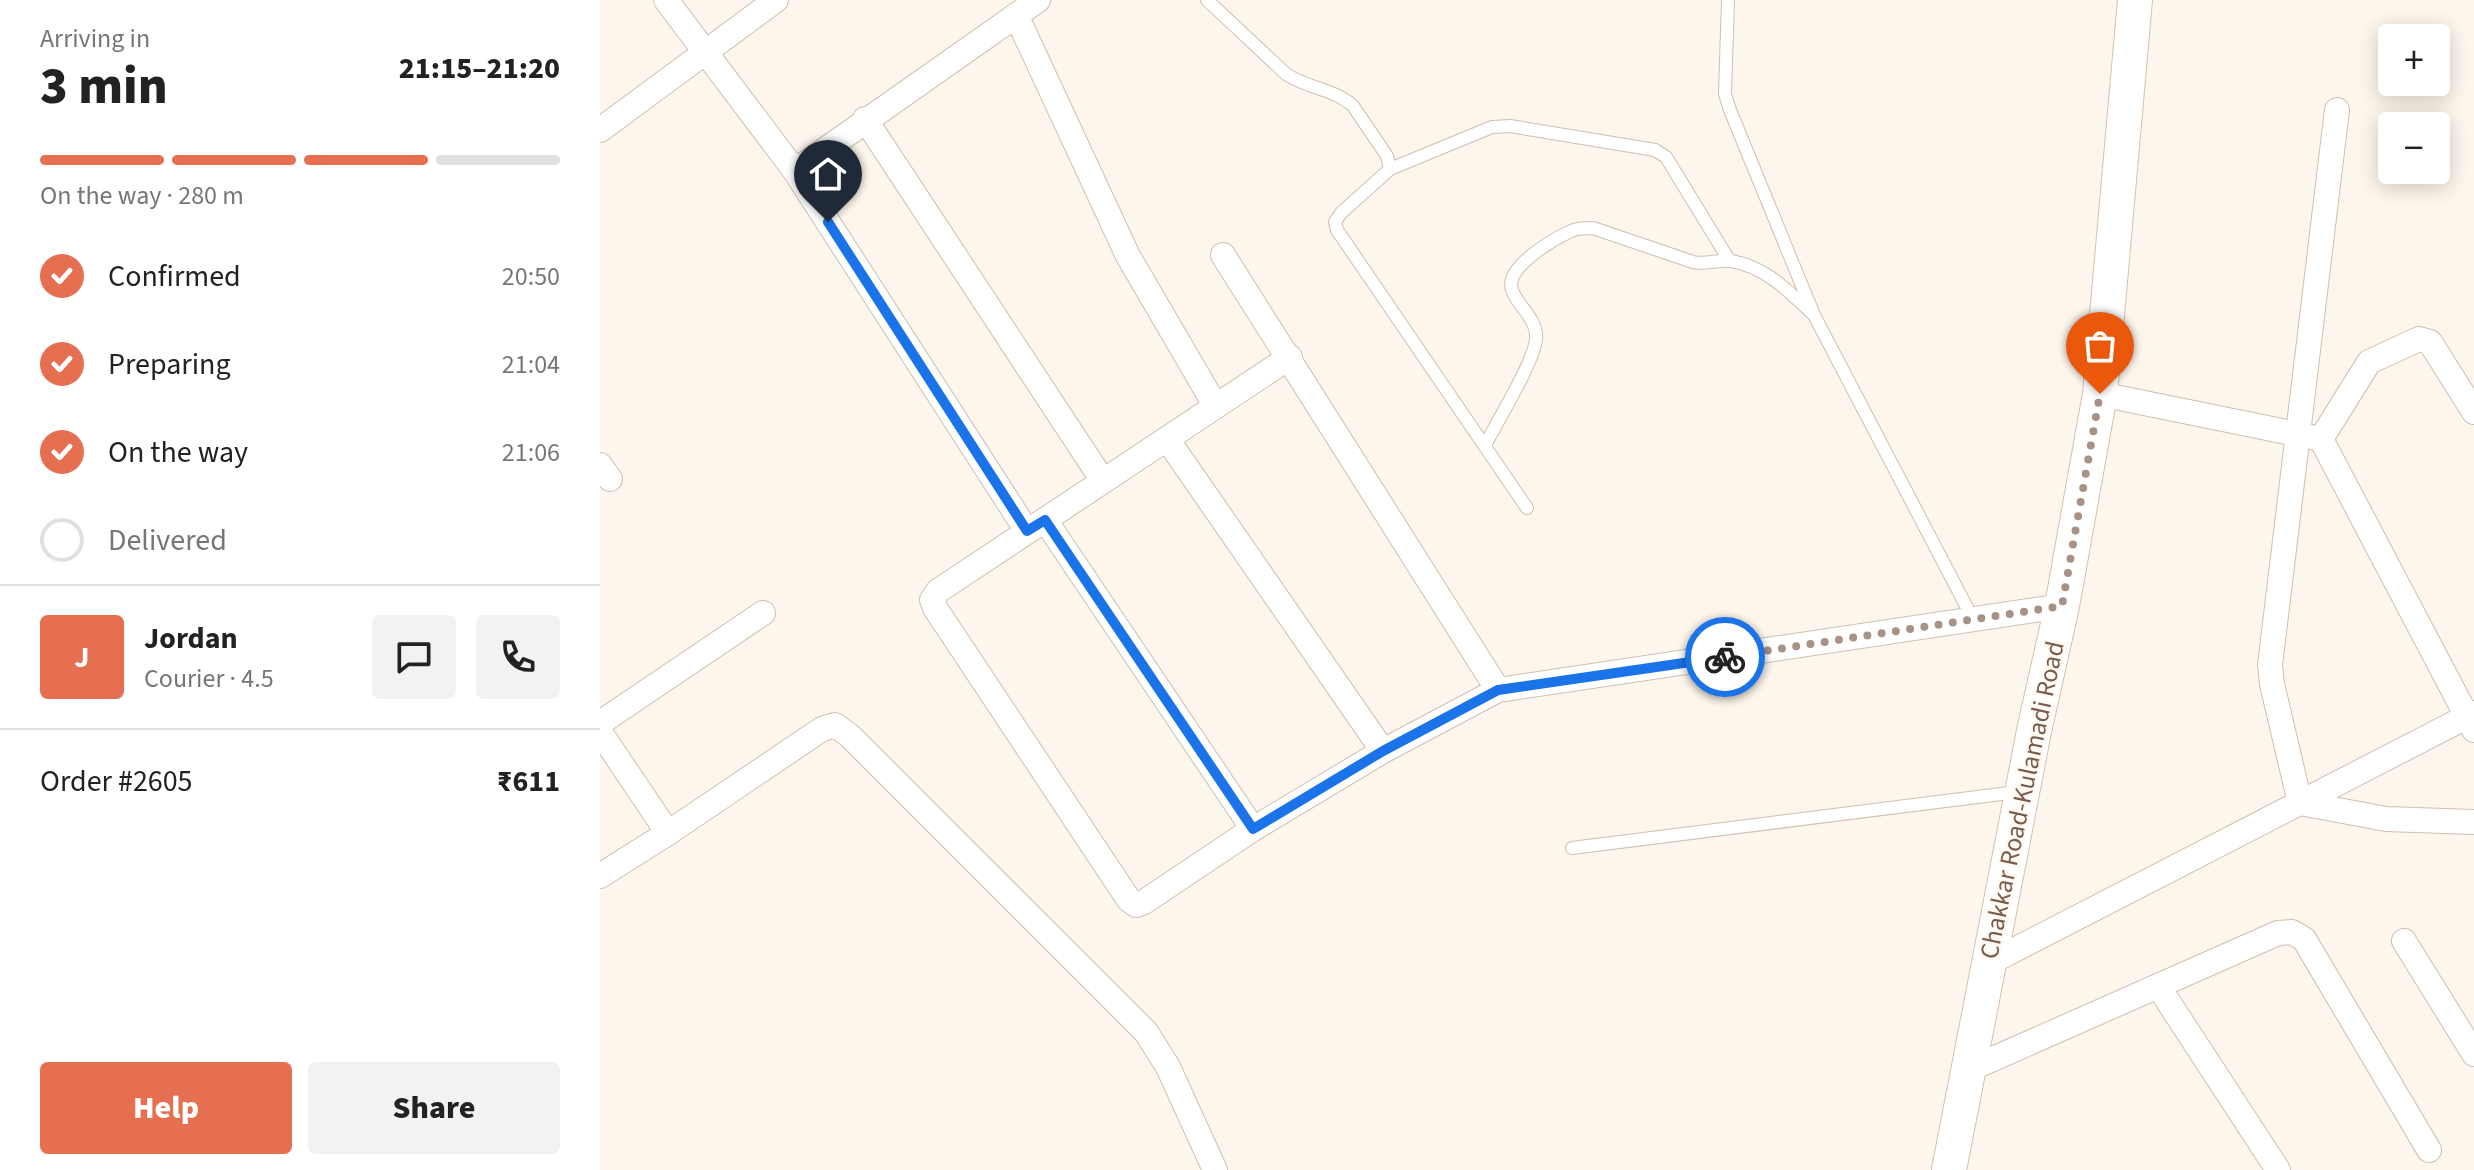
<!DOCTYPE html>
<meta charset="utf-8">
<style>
body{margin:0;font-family:"Source Sans 3",sans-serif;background:#f2f2f2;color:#222;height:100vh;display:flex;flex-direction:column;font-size:30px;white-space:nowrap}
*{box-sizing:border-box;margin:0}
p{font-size:26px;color:#767676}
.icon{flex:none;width:44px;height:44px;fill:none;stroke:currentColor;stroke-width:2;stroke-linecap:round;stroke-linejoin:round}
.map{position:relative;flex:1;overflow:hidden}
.panel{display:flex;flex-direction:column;background:#fff;width:600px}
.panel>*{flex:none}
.controls{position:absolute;left:1778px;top:24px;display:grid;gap:16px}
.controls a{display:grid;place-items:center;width:72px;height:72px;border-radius:8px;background:#fff;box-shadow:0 4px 20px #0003;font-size:40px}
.pin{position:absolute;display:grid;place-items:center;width:68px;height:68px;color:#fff;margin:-82px -34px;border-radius:50% 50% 50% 0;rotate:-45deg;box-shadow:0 0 8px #0007}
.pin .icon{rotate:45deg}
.courier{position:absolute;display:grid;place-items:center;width:80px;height:80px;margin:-40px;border:6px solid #1a73e8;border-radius:50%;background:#fff;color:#222;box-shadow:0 2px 10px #0007}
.headline em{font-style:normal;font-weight:800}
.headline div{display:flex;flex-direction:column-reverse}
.headline{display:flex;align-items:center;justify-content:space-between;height:136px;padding:0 40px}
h1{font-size:52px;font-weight:800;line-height:60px}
.bar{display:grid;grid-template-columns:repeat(4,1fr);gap:12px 8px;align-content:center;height:96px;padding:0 40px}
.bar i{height:10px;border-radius:6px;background:#e0e0e0}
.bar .on{background:#e76f51}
.bar p{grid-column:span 4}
.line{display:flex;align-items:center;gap:20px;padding:0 40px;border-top:2px solid #e0e0e0}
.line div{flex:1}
.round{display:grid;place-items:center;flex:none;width:84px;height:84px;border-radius:8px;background:#f2f2f2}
ol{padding:0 40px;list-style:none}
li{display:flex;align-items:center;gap:24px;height:88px}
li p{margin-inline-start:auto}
li .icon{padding:8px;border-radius:50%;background:#e76f51;color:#fff;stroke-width:4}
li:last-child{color:#767676}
li i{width:44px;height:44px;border:4px solid #e0e0e0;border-radius:50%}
.button{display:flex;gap:16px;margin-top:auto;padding:16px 40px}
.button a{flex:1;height:92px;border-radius:8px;background:#e76f51;color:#fff;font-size:32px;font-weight:800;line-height:92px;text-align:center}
.button a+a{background:#f2f2f2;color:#222}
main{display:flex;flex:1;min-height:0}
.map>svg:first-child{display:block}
</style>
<main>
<section class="panel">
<div class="headline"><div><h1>3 min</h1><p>Arriving in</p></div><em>21:15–21:20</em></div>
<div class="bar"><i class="on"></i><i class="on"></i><i class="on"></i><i></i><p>On the way · 280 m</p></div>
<ol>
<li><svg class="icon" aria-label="check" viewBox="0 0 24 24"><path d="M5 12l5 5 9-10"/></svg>Confirmed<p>20:50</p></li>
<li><svg class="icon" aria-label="check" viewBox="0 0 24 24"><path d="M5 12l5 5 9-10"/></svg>Preparing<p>21:04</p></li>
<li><svg class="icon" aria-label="check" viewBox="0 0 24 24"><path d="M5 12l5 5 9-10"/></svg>On the way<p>21:06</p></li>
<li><i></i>Delivered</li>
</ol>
<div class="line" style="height:144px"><b class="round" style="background:#e76f51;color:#fff">J</b><div><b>Jordan</b><p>Courier · 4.5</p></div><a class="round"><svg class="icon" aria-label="chat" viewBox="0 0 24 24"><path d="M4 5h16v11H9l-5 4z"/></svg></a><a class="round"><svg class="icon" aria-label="phone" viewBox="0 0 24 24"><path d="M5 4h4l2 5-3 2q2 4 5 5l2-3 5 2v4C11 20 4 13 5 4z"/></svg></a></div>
<div class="line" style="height:104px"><div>Order #2605</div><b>₹611</b></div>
<div class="button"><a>Help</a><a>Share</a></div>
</section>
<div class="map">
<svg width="1874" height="1170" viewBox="0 0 1874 1170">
<rect width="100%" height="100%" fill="#fdf6ec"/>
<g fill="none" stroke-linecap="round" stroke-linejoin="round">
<defs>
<g id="lane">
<path d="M607 0 686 74C706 88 735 89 753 106L787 156 790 169 741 213 735 222 737 230 927 508"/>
<polyline points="1128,0 1125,94 1130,110 1214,315 1373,619"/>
<polyline points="790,169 892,127 910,126 1055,150 1066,157 1129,260"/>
<path d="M885 445C897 422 934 362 936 339 938 319 918 307 912 290 904 268 952 240 969 232 977 228 984 228 993 228L1093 262C1106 265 1119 259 1131 261 1166 267 1187 290 1212 313"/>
<polyline points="972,848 1417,792"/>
</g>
<g id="street">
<polyline points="66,0 195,171 427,531"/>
<polyline points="416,15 528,256 615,405"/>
<polyline points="1737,110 1670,665 1672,684 1700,803 1786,819 1874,822"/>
<polyline points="265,119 503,481"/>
<polyline points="0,130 176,0"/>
<polyline points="195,171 438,0"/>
<polyline points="623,255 898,690"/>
<polyline points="690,357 338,591 332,600 335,608 529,900 536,905 544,902 653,829 783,751 898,690 1462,606"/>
<polyline points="1500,394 1721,439 1874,730"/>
<polyline points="567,439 783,751"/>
<polyline points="1721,439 1769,362 1819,339 1830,342 1874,412"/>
<polyline points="0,465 10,479"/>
<polyline points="445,520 653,829"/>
<polyline points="0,723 163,613"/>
<polyline points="0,732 68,833"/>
<polyline points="0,876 68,833 222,729 235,725 250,736 546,1032 568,1067 615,1170"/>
<polyline points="1804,941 1874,1054"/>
<polyline points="1389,963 1874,713"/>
<polyline points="1558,986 1678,1170"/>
<polyline points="1368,1070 1678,933 1692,932 1704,939 1829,1150"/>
</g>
<polyline id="secondary" points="1349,1170 1434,731 1462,606 1500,394 1535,0"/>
</defs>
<use href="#lane" stroke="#d1beb0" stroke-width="14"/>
<use href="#street" stroke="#d1beb0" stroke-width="26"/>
<use href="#secondary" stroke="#d6c0b0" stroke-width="36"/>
<use href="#lane" stroke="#fff" stroke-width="12"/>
<use href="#street" stroke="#fff" stroke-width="24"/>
<use href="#secondary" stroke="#fff" stroke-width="34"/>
</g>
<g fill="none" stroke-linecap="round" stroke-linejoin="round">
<polyline stroke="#a89285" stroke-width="8" stroke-dasharray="0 14.4" points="1125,657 1462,606 1500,394"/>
<polyline stroke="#1a73e8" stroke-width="10" points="228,222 427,531 445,520 653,829 783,751 898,690 1125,657"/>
</g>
<g text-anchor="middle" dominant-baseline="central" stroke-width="6" stroke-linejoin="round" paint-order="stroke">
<g font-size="26" fill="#7a5c4d" stroke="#fffaf3">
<text transform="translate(1422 800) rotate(-78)">Chakkar Road-Kulamadi Road</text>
</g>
</g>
</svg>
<div class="controls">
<a>+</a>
<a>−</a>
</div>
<div class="pin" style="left:1500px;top:394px;background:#ea580c"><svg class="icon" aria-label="bag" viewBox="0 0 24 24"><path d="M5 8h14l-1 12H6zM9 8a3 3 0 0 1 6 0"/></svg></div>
<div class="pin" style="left:228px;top:222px;background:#1f2937"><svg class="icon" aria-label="home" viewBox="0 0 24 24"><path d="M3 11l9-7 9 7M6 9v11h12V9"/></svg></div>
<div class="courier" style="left:1125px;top:657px"><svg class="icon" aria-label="bike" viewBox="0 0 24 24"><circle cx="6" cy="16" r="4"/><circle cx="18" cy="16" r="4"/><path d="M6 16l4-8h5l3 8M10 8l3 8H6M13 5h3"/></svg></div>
</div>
</main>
